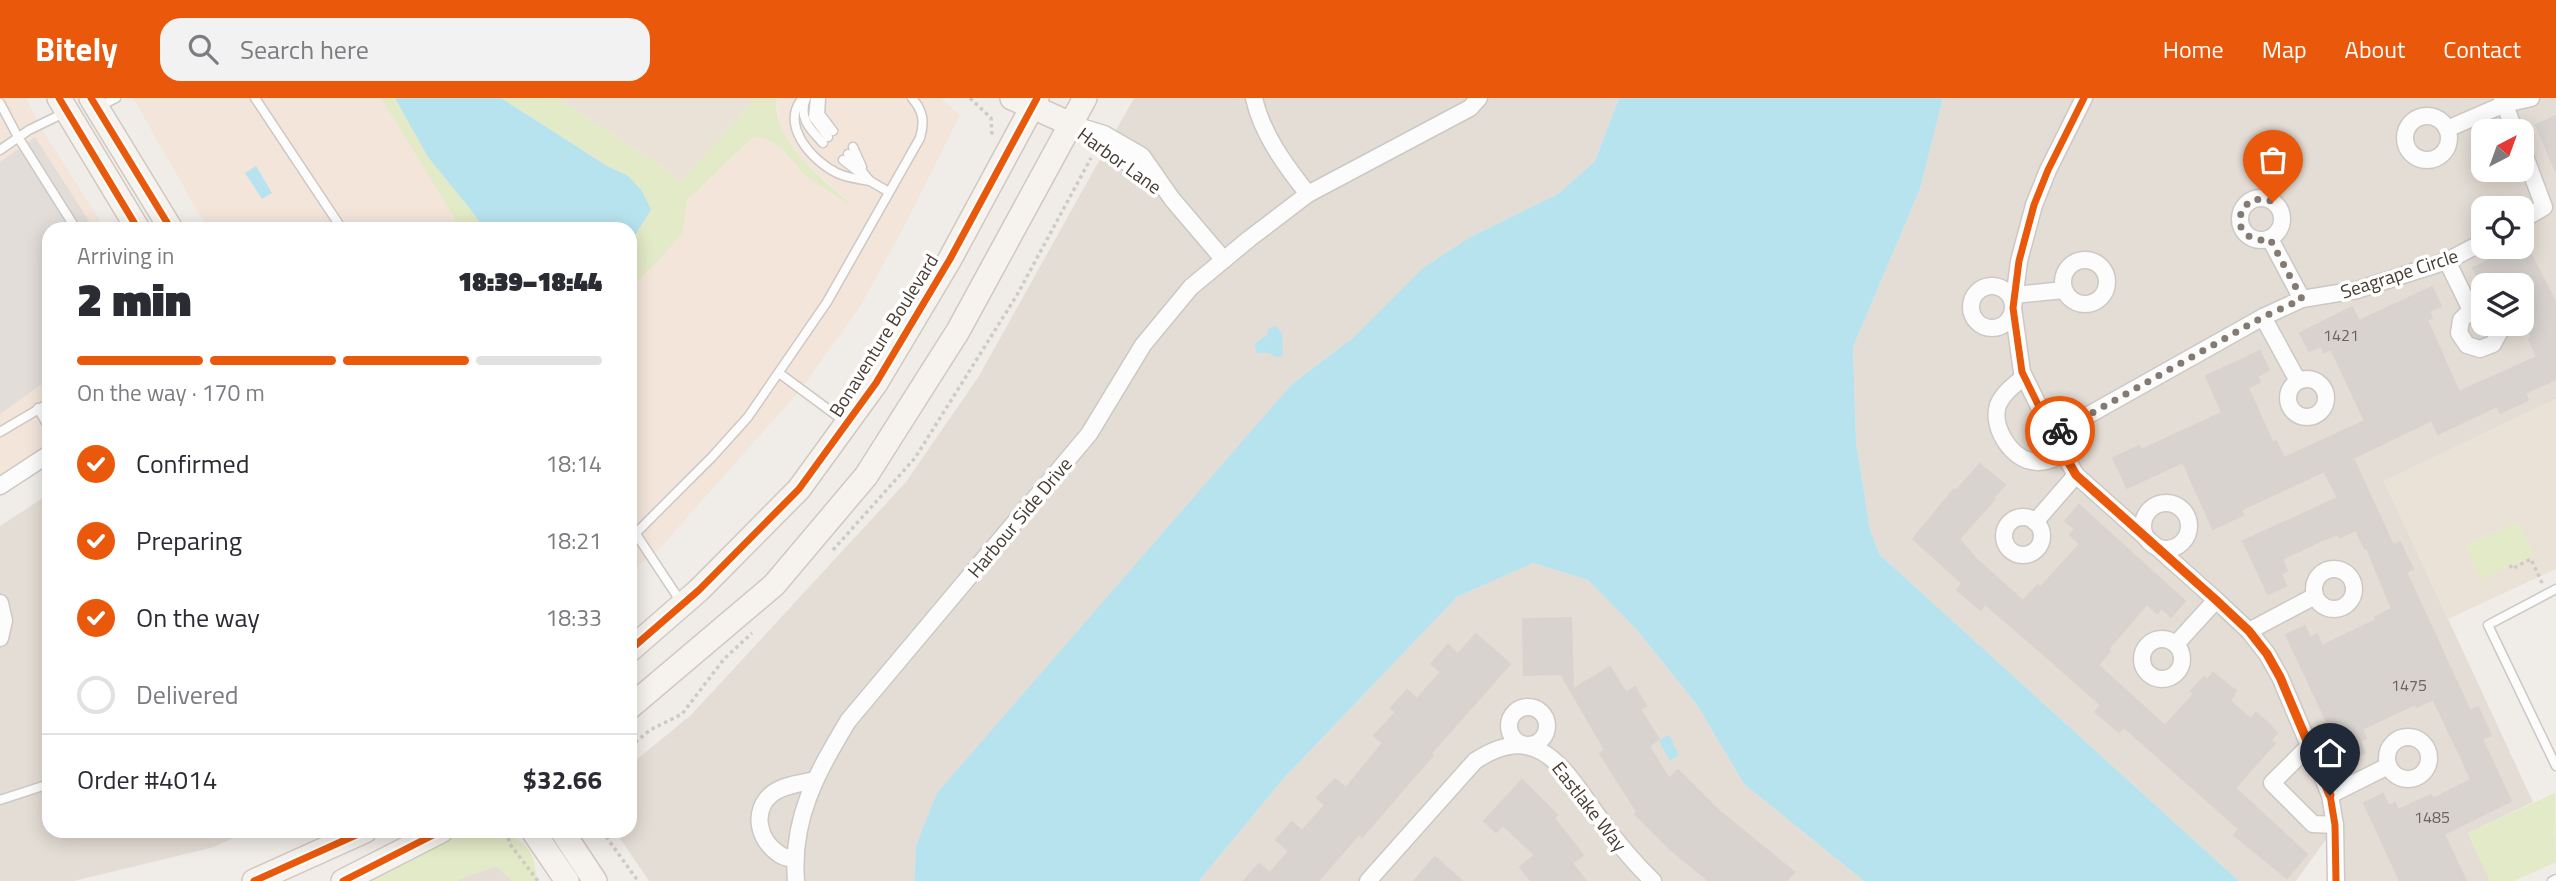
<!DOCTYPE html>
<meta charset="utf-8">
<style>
body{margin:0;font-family:"Titillium Web",sans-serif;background:#f2f2f3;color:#2b2b33;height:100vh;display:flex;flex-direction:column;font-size:26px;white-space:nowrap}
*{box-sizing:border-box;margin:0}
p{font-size:23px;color:#7c7c81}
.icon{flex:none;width:38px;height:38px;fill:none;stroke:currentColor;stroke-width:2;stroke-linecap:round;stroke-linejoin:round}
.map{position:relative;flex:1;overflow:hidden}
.details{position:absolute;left:42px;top:124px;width:595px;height:616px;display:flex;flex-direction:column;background:#fff;border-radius:21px;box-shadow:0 4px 18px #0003}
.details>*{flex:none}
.needle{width:46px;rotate:41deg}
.buttons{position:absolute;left:2471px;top:21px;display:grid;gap:14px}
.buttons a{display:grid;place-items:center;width:63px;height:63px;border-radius:14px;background:#fff;box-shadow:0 4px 18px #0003;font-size:35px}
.pin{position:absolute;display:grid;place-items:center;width:60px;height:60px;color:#fff;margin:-72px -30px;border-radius:50% 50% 50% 0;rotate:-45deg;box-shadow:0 0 7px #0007}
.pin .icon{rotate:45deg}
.courier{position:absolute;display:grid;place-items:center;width:70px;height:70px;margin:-35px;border:5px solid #ea580c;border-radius:50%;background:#fff;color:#222;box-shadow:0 2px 9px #0007}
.head em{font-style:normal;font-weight:800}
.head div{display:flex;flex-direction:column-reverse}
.head{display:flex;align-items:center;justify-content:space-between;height:119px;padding:0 35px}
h1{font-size:46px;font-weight:800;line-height:52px}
.bar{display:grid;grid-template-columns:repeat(4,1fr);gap:10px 7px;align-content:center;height:84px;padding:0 35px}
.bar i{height:9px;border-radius:5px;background:#e1e1e2}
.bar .on{background:#ea580c}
.bar p{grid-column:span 4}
.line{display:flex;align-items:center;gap:18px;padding:0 35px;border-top:2px solid #e1e1e2}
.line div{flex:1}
ol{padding:0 35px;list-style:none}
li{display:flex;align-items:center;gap:21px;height:77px}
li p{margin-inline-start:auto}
li .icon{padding:7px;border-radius:50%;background:#ea580c;color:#fff;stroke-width:4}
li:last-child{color:#7c7c81}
li i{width:38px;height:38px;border:4px solid #e1e1e2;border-radius:50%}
header{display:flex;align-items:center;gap:42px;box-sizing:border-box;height:98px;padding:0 35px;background:#ea580c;color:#fff}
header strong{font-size:33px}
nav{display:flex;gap:38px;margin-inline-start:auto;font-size:24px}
.search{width:490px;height:63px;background:#f2f2f3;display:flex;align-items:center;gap:18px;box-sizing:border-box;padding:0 24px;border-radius:21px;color:#7c7c81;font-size:26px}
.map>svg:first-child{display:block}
</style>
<header>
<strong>Bitely</strong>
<div class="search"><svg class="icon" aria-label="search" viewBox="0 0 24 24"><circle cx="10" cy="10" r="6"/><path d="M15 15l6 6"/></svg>Search here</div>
<nav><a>Home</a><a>Map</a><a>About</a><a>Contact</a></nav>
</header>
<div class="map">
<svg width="2556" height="783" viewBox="0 0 2556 783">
<rect width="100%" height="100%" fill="#f0ece8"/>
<g fill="#e4ddd5" fill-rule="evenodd">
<polygon points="1134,0 1619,0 1595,63 1558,96 1472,138 1354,239 1292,286 916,748 914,783 649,783 615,733 630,733 630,667 691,617 906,384 979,278"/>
<path d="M1943 0H2556V301L2384 383 2533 704 2468 735 2490 783H2336L2335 729 2296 783H2239L1880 457 1870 432 1856 344 1853 249 1920 91ZM2483 33H2522V72H2483ZM2483 110H2522V149H2483ZM2483 187H2522V226H2483Z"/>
<polygon points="49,396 49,733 248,733 214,749 74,783 0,783 0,428"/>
<polygon points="1533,465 1588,482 1637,532 1697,607 1744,686 1864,783 1199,783 1284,680 1457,499"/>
<polygon points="496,768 513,783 456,783 465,778"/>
</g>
<g fill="#f3e5da">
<polygon points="0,0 26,0 39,27 105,131 49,131 49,356 0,388"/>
<polygon points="133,0 381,0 461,131 208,131"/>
<polygon points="777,0 940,0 960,17 903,130 861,207 801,291 660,450 630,474 630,190 660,161 683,135 687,102 753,39 763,38 775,45 807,78 830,96 849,104 804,63 780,32"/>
</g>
<g fill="#ebe2d7">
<polygon points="557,0 756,0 681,85 665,71"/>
<polygon points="2556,301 2556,471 2448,521 2384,383"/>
</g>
<g fill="#e3eac7">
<polygon points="381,0 395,0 484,131 461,131"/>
<path d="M501 0H557L665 71 681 84 756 0H777C770 43 824 81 852 107 836 99 823 91 809 80 792 66 778 37 753 39L687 102 683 135 660 161 630 190V145L651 112 627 77 607 68Z"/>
<polygon points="2518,424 2534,457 2481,481 2465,448"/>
<polygon points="2555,695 2556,764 2514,783 2490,783 2468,735"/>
<path d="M460 733C481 733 515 733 528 751 535 759 535 773 537 783H513L496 768 456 783H352L430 744Z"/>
</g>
<polygon fill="#e2ddd9" points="35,39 94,131 49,131 49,281 0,316 0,64"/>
<g fill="#b7e3ef">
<polygon points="395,0 501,0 607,68 627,77 642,93 651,112 630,145 630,131 484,131 471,112 428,59"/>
<polygon points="1619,0 1943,0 1920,91 1853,249 1856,344 1870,432 1880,457 2239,783 1864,783 1744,686 1697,607 1637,532 1588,482 1533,465 1457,499 1284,680 1199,783 914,783 916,748 937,695 1292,286 1354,239 1423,170 1472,138 1558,96 1595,63"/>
<polygon points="256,68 272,95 262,101 245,75"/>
<polygon points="1276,228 1282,236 1283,256 1278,260 1269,255 1257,255 1254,246 1267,237 1268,231"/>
<polygon points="1668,637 1674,644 1673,647 1679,656 1670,663 1659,643"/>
</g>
<g fill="#d8d3cf" stroke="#d8d3ce" stroke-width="2">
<polygon points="2556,18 2556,74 2536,27"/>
<polygon points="2525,145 2556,205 2556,281 2525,295 2528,302 2500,315 2497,308 2438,336 2432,322 2353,360 2393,447 2400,444 2413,471 2406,474 2470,613 2478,609 2491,637 2482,641 2511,703 2444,736 2466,783 2400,783 2364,705 2383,696 2389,708 2395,705 2398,712 2431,697 2433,701 2471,682 2462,661 2433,601 2417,609 2415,606 2362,631 2366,640 2360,643 2365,655 2346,664 2286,537 2305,528 2310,540 2317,536 2322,548 2376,522 2375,519 2392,511 2367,450 2365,451 2356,432 2340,439 2338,436 2322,442 2282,461 2287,473 2281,476 2286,488 2268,496 2243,443 2338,400 2324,373 2241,412 2243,417 2213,431 2183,364 2127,390 2113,360 2139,348 2141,352 2222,315 2206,278 2260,253 2269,272 2257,278 2260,284 2248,290 2273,345 2276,343 2284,360 2365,323 2331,251 2324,254 2321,248 2309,253 2300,235 2352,209 2359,223 2432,189 2441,208 2429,213 2432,220 2427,222 2459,294 2537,259 2529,241 2532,239 2525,224 2528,222 2522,209 2522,187 2482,187 2473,170 2517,149 2522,149"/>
<polygon points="1980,366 2005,387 1993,400 1995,401 1959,441 1975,460 2023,503 2038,487 2040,490 2080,446 2070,437 2075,431 2065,423 2079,407 2185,503 2171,519 2162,510 2157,515 2147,506 2108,551 2110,553 2098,567 2165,628 2194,596 2191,593 2204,579 2207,582 2213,575 2236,593 2230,603 2251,621 2256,615 2269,626 2277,635 2271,642 2275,645 2235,690 2307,756 2287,780 2234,737 2239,731 2124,629 2119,634 2095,614 2101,607 2026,541 1985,506 1981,512 1957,492 1962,485 1913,441 1954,391 1956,393"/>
<polygon points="1571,520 1573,591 1610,569 1626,595 1635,589 1646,608 1640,611 1659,641 1649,648 1669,681 1678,672 1717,711 1794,774 1786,783 1709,783 1670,751 1635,716 1637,714 1600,655 1605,652 1561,576 1524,577 1523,521"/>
<polygon points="1476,536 1510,566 1431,655 1433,657 1362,739 1359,736 1318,783 1244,783 1259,766 1270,775 1289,753 1276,742 1292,724 1302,733 1325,707 1317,700 1335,681 1346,690 1383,645 1374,638 1396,614 1391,610 1407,592 1417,601 1441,574 1431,566 1448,547 1458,556"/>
<polygon points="1522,682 1557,717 1554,720 1583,757 1572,765 1586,783 1531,783 1520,769 1535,757 1503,727 1496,734 1484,723"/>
<polygon points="1435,759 1462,783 1414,783"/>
</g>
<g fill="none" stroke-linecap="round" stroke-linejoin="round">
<defs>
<g id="lane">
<polyline points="255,0 342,131"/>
<path d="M803 0C779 26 812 63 837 75 847 80 859 81 870 83"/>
<path d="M806 0C798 20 810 31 823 45"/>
<polyline points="815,0 813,19 828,39"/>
<polyline points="821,0 820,16 833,33"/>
<polyline points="0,5 18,39 76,131"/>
<polyline points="100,8 116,0"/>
<polyline points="853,49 862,69"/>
<polyline points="0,52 29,32 66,14"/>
<polyline points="848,56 870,83 889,94"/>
<polyline points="843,62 860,75"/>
<polyline points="779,275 844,323"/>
<polyline points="38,310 49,330"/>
<polyline points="0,334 49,305"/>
<polyline points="630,427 681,504"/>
<path d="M630 441 712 359 748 319 827 204 920 40C925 23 923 13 912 0"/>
<polyline points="2556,491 2488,527 2556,668"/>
<polyline points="0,702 49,686"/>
<polyline points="2552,783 2556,781"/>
</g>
<g id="street">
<path d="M1254 0C1262 36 1285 67 1308 96L1470 10 1479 0"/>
<polyline points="2084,0 2048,72 2034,107 2019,163 2013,210 2022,274 2053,337 2076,377 2216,502 2249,533 2267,556 2280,579 2330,697 2335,727 2336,783"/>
<polyline points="2502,0 2515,33"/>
<circle cx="2427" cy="40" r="22"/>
<polyline points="1071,26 1104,36 1142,58 1172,101 1224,162"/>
<polyline points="2447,31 2505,6 2531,0"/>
<path d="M1078 32C1103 51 1131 64 1154 85"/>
<polyline points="2522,50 2544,109 2522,122"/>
<circle cx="2261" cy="121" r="21"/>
<polyline points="2270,141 2302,201"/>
<circle cx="2085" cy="184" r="22"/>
<polyline points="2447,163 2471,212"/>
<circle cx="1992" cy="209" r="21"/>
<polyline points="2014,197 2064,192"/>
<polyline points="2483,211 2471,212 2461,222 2459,235 2467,247 2480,251 2493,246 2500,233 2499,226"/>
<polyline points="2263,219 2298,283"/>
<path d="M2024 279C2014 287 2003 295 1998 307 1991 328 2010 359 2031 363 2043 366 2053 361 2063 356"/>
<circle cx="2307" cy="300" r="19"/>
<polyline points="2053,337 2263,219 2302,201 2357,192 2447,163 2483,144"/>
<polyline points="0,388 49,356"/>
<circle cx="2166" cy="428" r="23"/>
<circle cx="2023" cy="438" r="19"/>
<polyline points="2035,424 2076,377"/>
<circle cx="2334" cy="491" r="20"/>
<polyline points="0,505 4,523 0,540"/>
<polyline points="2249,533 2315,498"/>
<circle cx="2162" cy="561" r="20"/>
<polyline points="2176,546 2216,502"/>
<circle cx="1528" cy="628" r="19"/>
<circle cx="2408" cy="660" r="21"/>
<polyline points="2310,647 2272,685 2313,726 2335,727"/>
<polyline points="2330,697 2388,668"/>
<path d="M794 762C789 760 783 759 779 756 758 742 751 712 773 695 784 687 802 685 815 682"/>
<path d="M796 783C791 720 817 675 848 623L1089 336 1143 247 1191 189 1249 141 1308 96"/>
<path d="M1368 783 1475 663C1539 620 1566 674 1600 721 1616 743 1633 764 1653 783"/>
</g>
<g id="secondary">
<polyline points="59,0 138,131"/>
<polyline points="91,0 171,131"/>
<polyline points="1012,0 1071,26"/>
<polyline points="630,552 699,492 799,391 876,285 950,161 1037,0"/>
<polyline points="630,609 774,487 866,378 958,233 1085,0"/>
<polyline points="533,733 567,783"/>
<polyline points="562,733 595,783"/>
<polyline points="254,783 365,733"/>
<polyline points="343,783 441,733"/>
</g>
</defs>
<use href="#lane" stroke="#ccc8c4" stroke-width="11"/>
<use href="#street" stroke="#ccc8c4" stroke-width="19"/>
<use href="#secondary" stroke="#d1c9c0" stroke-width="26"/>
<g stroke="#cecac6" stroke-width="3.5" stroke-dasharray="3.5 3.5" stroke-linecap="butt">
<polyline points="970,0 991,20 992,38"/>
<polyline points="833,452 915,360 1017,197 1091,60"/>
<polyline points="2510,467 2512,471 2531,461 2543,487"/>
<polyline points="630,649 650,632 682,616 724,561 752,535"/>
<polyline points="508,733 509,745 538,783"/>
<polyline points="602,733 638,783"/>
</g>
<use href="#lane" stroke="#fdfcfc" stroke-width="8"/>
<use href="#street" stroke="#fdfcfc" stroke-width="16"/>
<use href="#secondary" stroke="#f6f3ee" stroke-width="23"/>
<defs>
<g id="cycleway">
<polyline points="59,0 138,131"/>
<polyline points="91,0 171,131"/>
<polyline points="2084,0 2048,72 2034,107 2019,163 2013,210 2022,274 2053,337 2076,377 2216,502 2249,533 2267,556 2280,579 2330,697 2335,727 2336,783"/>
<polyline points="630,552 699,492 799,391 876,285 950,161 1037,0"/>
<polyline points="254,783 365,733"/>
<polyline points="343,783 441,733"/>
</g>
</defs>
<use href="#cycleway" stroke="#fff" stroke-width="11"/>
<use href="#cycleway" stroke="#e8590c" stroke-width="7"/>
</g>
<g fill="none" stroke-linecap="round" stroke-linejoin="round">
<path stroke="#827a73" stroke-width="7" stroke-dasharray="0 12.6" d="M2060 333 2263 219 2302 201 2270 141C2256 144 2246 140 2240 127L2241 113 2251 102 2266 101 2273 104"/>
<polyline stroke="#ea580c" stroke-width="9" points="2060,333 2053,337 2076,377 2216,502 2249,533 2267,556 2280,579 2330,697"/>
</g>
<g text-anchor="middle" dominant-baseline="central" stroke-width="7" stroke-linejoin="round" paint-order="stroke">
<g font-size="16" fill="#6c635c">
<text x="2341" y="237">1421</text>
<text x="2409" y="587">1475</text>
<text x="2432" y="719">1485</text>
</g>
<g font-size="19" fill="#463c34" stroke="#fff">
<text transform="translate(1120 62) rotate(36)">Harbor Lane</text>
<text transform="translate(2399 175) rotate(-18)">Seagrape Circle</text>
<text transform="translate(883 237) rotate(-58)">Bonaventure Boulevard</text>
<text transform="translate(1019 419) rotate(-50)">Harbour Side Drive</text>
<text transform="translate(1590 708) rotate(52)">Eastlake Way</text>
</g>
</g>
</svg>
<div class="buttons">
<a><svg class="needle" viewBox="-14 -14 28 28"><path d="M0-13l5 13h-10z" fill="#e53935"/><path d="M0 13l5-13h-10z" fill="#7c7c81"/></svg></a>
<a><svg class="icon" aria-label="locate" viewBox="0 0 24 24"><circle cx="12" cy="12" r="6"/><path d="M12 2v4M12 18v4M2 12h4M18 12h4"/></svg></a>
<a><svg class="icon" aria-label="layers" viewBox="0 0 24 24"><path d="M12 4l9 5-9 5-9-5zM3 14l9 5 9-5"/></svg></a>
</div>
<div class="pin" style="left:2273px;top:104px;background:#ea580c"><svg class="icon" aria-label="bag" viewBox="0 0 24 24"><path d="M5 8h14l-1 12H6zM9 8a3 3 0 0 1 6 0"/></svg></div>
<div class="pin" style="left:2330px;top:697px;background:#1f2937"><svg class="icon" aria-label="home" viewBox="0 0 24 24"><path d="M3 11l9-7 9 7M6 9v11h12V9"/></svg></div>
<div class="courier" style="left:2060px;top:333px"><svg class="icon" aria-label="bike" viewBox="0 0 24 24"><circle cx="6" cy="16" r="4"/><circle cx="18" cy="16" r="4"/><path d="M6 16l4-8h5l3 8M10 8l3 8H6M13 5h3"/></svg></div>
<section class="details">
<div class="head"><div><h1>2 min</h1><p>Arriving in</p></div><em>18:39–18:44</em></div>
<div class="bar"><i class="on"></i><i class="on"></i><i class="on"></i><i></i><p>On the way · 170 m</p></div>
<ol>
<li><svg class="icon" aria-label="check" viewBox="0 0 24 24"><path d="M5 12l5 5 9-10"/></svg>Confirmed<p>18:14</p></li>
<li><svg class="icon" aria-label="check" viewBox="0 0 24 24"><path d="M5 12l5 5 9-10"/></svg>Preparing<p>18:21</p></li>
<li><svg class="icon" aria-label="check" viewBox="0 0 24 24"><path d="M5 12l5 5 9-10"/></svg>On the way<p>18:33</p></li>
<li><i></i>Delivered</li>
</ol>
<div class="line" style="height:91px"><div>Order #4014</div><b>$32.66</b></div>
</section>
</div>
